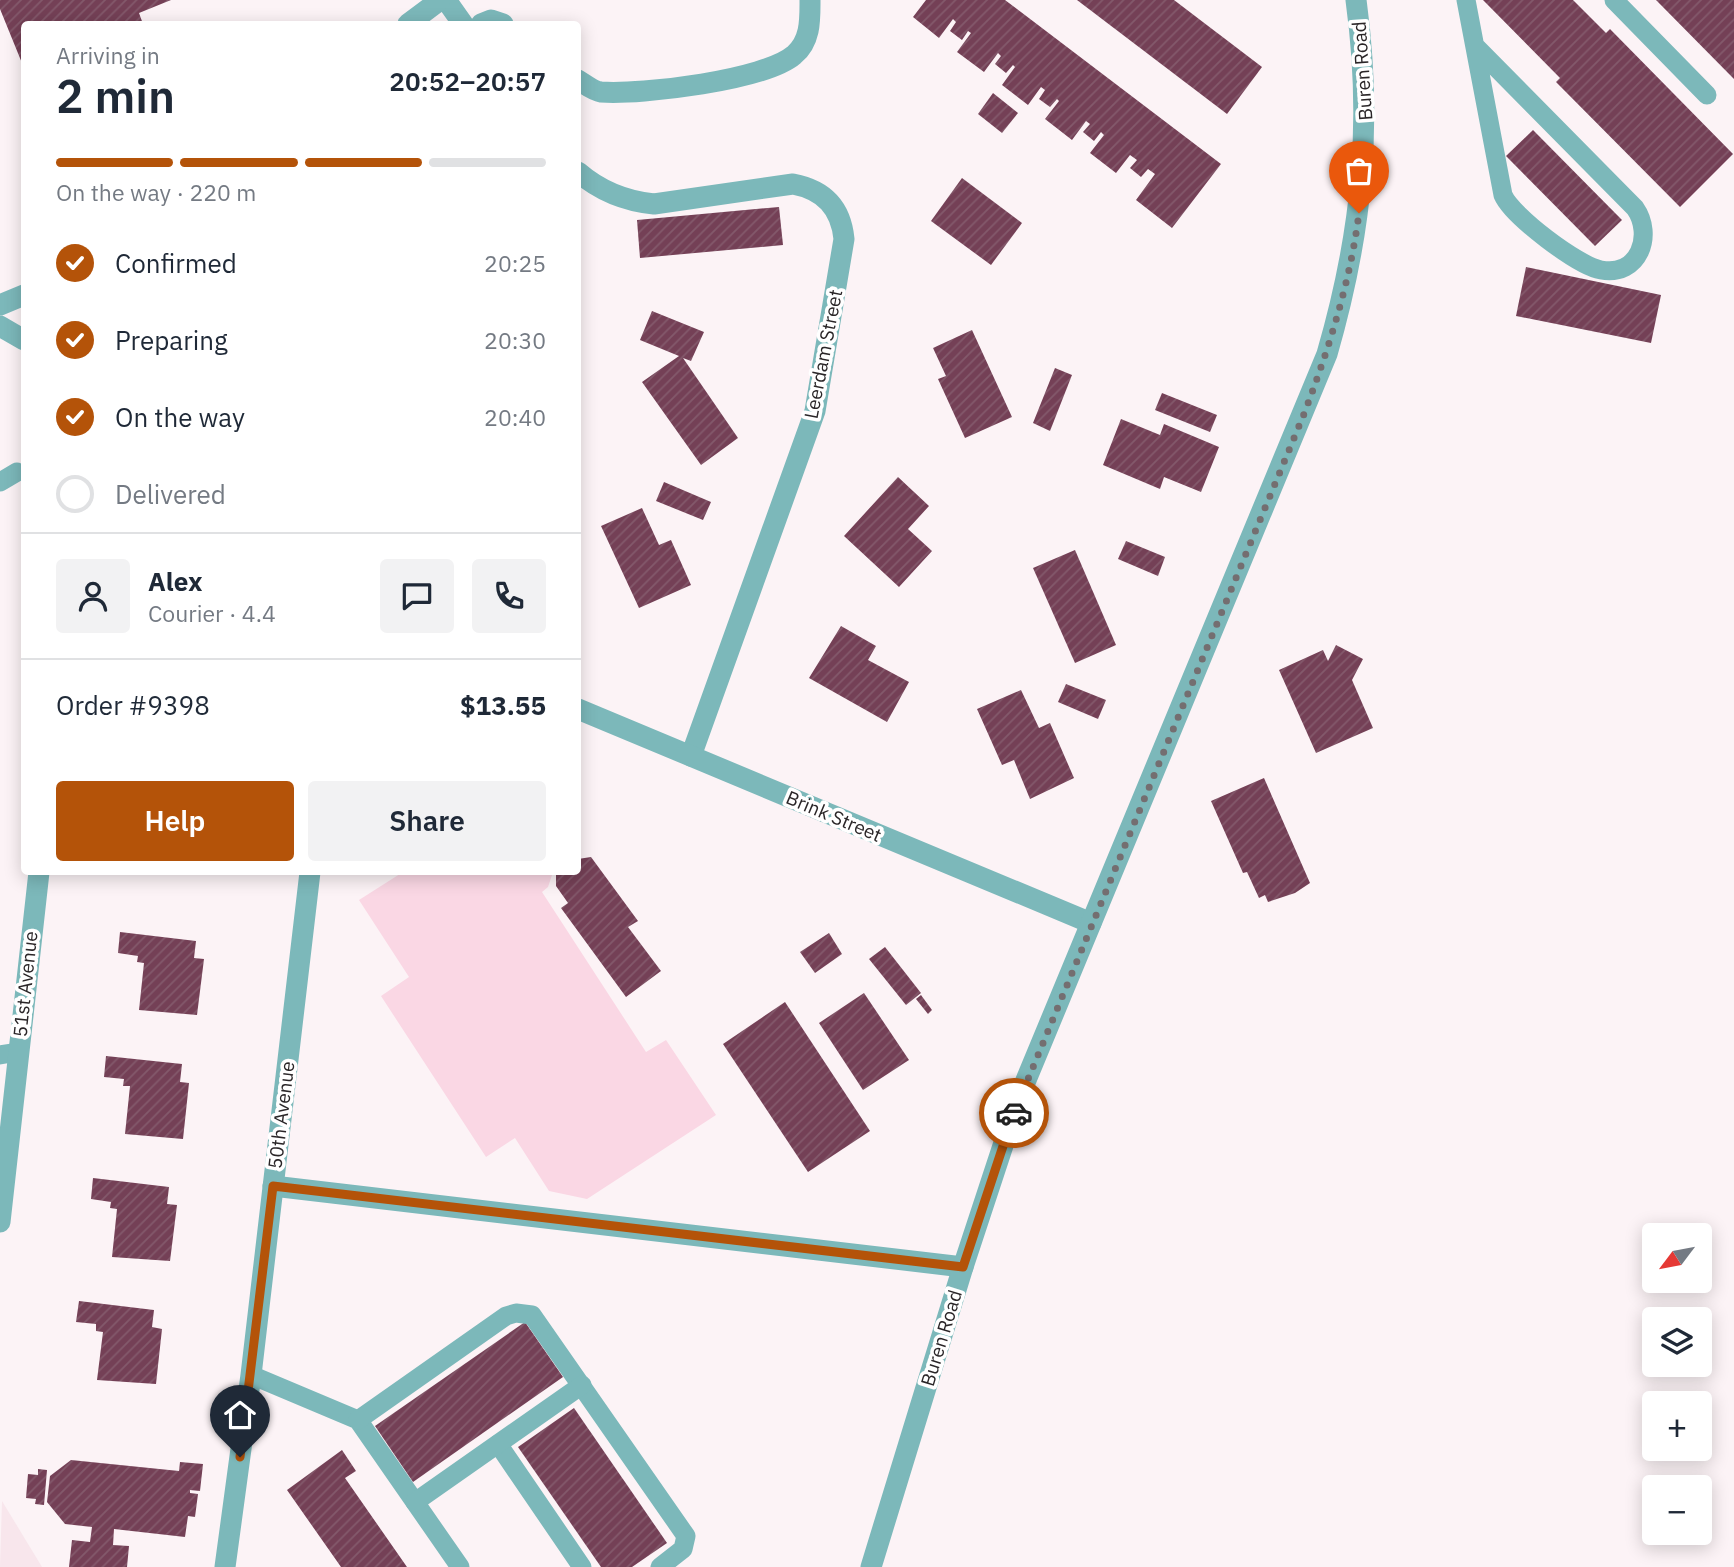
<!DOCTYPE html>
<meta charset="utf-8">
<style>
body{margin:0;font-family:"IBM Plex Sans",sans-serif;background:#f2f2f3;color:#1f2937;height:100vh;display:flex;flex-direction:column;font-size:26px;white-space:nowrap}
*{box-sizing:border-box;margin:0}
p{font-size:23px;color:#747a83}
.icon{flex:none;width:38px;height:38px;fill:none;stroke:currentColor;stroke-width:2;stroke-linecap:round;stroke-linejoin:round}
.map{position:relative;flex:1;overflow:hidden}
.details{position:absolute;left:21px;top:21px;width:560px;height:854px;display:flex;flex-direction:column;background:#fff;border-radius:7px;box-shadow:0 4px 18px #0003}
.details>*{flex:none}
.needle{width:46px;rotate:238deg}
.controls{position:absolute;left:1642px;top:1223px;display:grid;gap:14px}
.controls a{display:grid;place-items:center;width:70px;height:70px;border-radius:7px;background:#fff;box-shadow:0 4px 18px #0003;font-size:35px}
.pin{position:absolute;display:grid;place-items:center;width:60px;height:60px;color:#fff;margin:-72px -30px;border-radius:50% 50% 50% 0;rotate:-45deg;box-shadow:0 0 7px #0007}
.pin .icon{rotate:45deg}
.courier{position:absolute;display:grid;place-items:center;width:70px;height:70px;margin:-35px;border:5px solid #b45309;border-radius:50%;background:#fff;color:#222;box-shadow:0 2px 9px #0007}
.summary em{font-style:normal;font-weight:600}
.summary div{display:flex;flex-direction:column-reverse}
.summary{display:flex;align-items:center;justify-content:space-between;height:119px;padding:0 35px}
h1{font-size:46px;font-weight:600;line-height:52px}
.bar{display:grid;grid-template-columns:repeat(4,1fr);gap:10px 7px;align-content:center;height:84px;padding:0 35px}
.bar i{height:9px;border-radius:5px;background:#e0e1e3}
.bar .active{background:#b45309}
.bar p{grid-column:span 4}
.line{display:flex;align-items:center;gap:18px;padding:0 35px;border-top:2px solid #e0e1e3}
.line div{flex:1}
.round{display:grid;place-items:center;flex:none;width:74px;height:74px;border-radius:7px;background:#f2f2f3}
ol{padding:0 35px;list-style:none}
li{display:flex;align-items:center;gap:21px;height:77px}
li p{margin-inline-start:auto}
li .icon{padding:7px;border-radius:50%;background:#b45309;color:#fff;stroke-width:4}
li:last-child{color:#747a83}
li i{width:38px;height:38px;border:4px solid #e0e1e3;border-radius:50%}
.button{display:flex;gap:14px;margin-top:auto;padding:14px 35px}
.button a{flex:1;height:80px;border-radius:7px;background:#b45309;color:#fff;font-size:28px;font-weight:600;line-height:80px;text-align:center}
.button a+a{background:#f2f2f3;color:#1f2937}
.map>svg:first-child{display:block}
</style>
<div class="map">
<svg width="1734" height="1567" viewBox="0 0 1734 1567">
<defs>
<pattern id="building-hatch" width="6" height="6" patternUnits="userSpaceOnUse" patternTransform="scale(1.75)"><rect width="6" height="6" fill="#744056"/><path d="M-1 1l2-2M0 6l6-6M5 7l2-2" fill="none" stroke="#83596b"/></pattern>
</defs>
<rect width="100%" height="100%" fill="#fcf3f6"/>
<polygon fill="#f8e6ec" points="2,1501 42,1567 0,1567"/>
<polygon fill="#fad7e4" points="403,872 553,872 548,887 542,892 646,1052 666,1040 716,1115 587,1199 549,1191 515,1138 486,1157 381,996 409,977 359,900"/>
<g fill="url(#building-hatch)">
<polygon points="0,0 171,0 139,13 143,24 24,24 24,68 0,9"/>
<polygon points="926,0 1005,0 1221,164 1172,228 1136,200 1155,174 1148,169 1141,177 1130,168 1137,160 1130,155 1116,173 1090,153 1104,135 1101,132 1094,141 1083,132 1090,124 1086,121 1072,140 1045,119 1059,101 1057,99 1050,107 1039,99 1045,90 1041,87 1028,105 1002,85 1015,67 1013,65 1006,73 995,64 1001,56 998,53 984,72 957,52 971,33 968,31 962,40 950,31 956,22 953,19 939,38 913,17"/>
<polygon points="1077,0 1174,0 1262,67 1227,114"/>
<polygon points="1483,0 1573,0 1606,33 1610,29 1733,154 1680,207 1556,82 1560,78"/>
<polygon points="1656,0 1734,0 1734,79"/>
<polygon points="993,93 1018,113 1002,133 978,114"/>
<polygon points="1533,130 1622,220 1595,246 1506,156"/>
<polygon points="962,178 1022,223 991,265 931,221"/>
<polygon points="779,207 783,245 640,258 637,220"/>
<polygon points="1526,267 1661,295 1651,343 1516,316"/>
<polygon points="652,311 704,332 691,361 683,358 738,438 701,465 642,382 679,356 640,340"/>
<polygon points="972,330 1012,417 965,438 938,379 946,376 933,348"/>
<polygon points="1055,368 1072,375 1050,431 1033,423"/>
<polygon points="1162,393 1217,415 1210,432 1155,410"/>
<polygon points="1121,419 1160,435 1164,424 1219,447 1201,492 1164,477 1160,489 1103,465"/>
<polygon points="898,477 929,506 908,529 932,551 899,587 844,536"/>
<polygon points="664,482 711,502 703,520 656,501"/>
<polygon points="642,508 659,545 671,540 691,585 639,608 601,526"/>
<polygon points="1126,541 1165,557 1158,576 1118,559"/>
<polygon points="1075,550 1116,645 1075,663 1033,568"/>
<polygon points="841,626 876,646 868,660 909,682 887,722 809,678"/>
<polygon points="1336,645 1363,659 1352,680 1373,728 1316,753 1279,670 1323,650 1328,661"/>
<polygon points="1066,684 1106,700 1098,719 1058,702"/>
<polygon points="1021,690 1039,728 1050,723 1074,778 1030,799 1014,760 1002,765 977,709"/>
<polygon points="1264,778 1310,883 1295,893 1268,902 1265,895 1259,898 1247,872 1243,873 1211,801"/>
<polygon points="591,857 638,921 628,927 661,971 626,997 561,908 568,903 556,886 556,872 578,872 578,859"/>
<polygon points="120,932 196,941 194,958 204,959 197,1015 139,1010 144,963 137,962 138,956 118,953"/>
<polygon points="829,933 842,954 815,973 800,952"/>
<polygon points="885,947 921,993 906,1005 869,959"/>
<polygon points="864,993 909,1060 863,1090 819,1023"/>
<polygon points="921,995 932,1010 928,1014 916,999"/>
<polygon points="785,1002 870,1131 808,1172 723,1044"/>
<polygon points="106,1056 182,1064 180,1082 189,1083 183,1139 125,1134 130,1086 123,1086 124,1079 104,1077"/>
<polygon points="93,1178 169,1187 167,1204 177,1205 170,1261 112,1257 117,1209 110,1208 111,1202 91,1199"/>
<polygon points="79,1301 154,1310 152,1327 162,1329 156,1384 97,1380 103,1332 96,1331 96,1324 76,1322"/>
<polygon points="525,1322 563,1377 413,1482 375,1426"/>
<polygon points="574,1408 667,1543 632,1567 601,1567 518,1447"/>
<polygon points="342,1450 356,1471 345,1478 407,1567 341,1567 287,1490"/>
<polygon points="71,1460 179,1471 180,1462 203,1464 200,1491 190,1490 190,1493 198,1494 195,1517 188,1516 185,1537 114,1529 113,1545 129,1546 127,1567 69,1567 72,1540 90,1542 92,1527 65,1524 47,1502 50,1476"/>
<polygon points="38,1469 47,1470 44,1505 35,1504 36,1499 26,1498 28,1474 38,1475"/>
</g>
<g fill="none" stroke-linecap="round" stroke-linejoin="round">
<g stroke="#7cb8ba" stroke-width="19">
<path d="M1466 0 1503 195C1512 216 1578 266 1601 270 1639 277 1654 235 1635 208L1475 46"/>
<polyline points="1614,0 1707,95"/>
<polyline points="0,482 17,472"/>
<polyline points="0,1055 18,1052"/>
<polyline points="251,1375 358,1420 460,1567"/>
<polyline points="358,1420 506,1316 516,1313 532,1315 686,1536 683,1549 660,1567"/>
<polyline points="498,1444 582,1567"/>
<polyline points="415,1502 582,1385"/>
</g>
<g stroke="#7cb8ba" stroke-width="21">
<polyline points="446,0 463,24"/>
<polyline points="408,24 440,0"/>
<polyline points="481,24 491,20 503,24"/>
<path d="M578 80C585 84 593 91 601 92 642 95 765 80 794 55 811 41 810 19 810 0"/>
<path d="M578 172C600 191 624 201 654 204L793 184C824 190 841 208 844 239L815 411 691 756"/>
<polyline points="0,305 24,295"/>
<polyline points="0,326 24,340"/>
<polyline points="578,709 1091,923"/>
<polyline points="273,1186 963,1267"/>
<polyline points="0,1222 39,872"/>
<polyline points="225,1567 251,1375 310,872"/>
<path d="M871 1567 963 1267 1019 1097 1327 354C1362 233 1373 125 1356 0"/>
</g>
</g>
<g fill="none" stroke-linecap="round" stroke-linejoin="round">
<path stroke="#746e70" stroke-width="7" stroke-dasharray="0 12.6" d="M1014 1113 1304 414C1329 348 1350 283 1359 213"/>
<polyline stroke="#b45309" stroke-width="9" points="240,1457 273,1186 963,1267 1014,1113"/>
</g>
<g text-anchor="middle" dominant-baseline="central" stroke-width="7" stroke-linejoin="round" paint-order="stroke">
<g font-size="19" fill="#2a2628" stroke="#fff">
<text transform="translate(1362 71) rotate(-94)">Buren Road</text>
<text transform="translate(823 354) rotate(-79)">Leerdam Street</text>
<text transform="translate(834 816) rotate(23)">Brink Street</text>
<text transform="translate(25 984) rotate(-84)">51st Avenue</text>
<text transform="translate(281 1115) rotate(-83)">50th Avenue</text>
<text transform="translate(941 1338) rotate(-73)">Buren Road</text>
</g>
</g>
</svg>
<div class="controls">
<a><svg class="needle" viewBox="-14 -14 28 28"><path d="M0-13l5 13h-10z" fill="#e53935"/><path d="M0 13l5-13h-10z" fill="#747a83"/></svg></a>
<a><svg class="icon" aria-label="layers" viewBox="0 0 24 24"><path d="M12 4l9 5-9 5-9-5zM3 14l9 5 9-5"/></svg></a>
<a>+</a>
<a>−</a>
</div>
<div class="pin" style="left:1359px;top:213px;background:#ea580c"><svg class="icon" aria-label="bag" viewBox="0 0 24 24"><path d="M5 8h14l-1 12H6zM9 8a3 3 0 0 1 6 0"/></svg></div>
<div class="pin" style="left:240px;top:1457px;background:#1f2937"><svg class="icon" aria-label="home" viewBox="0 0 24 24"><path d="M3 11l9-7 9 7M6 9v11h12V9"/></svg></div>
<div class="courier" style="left:1014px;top:1113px"><svg class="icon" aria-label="car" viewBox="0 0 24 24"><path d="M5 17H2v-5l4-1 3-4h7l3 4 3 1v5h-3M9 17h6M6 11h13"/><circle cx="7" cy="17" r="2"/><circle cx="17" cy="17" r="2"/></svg></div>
<section class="details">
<div class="summary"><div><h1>2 min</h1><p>Arriving in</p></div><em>20:52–20:57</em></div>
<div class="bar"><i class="active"></i><i class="active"></i><i class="active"></i><i></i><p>On the way · 220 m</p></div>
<ol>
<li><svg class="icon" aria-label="check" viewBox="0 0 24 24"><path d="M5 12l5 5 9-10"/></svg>Confirmed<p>20:25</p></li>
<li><svg class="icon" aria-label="check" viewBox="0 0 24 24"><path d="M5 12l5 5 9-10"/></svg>Preparing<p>20:30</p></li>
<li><svg class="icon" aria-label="check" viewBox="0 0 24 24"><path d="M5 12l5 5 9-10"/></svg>On the way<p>20:40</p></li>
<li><i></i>Delivered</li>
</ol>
<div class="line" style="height:126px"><a class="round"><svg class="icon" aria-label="person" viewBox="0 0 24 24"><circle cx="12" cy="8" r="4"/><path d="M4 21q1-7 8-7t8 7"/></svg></a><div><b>Alex</b><p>Courier · 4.4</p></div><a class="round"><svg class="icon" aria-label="chat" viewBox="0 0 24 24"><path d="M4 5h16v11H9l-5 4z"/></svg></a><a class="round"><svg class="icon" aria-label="phone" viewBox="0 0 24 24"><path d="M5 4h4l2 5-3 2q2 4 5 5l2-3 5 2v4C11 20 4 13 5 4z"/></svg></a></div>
<div class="line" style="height:91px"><div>Order #9398</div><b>$13.55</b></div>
<div class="button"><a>Help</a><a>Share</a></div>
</section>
</div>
